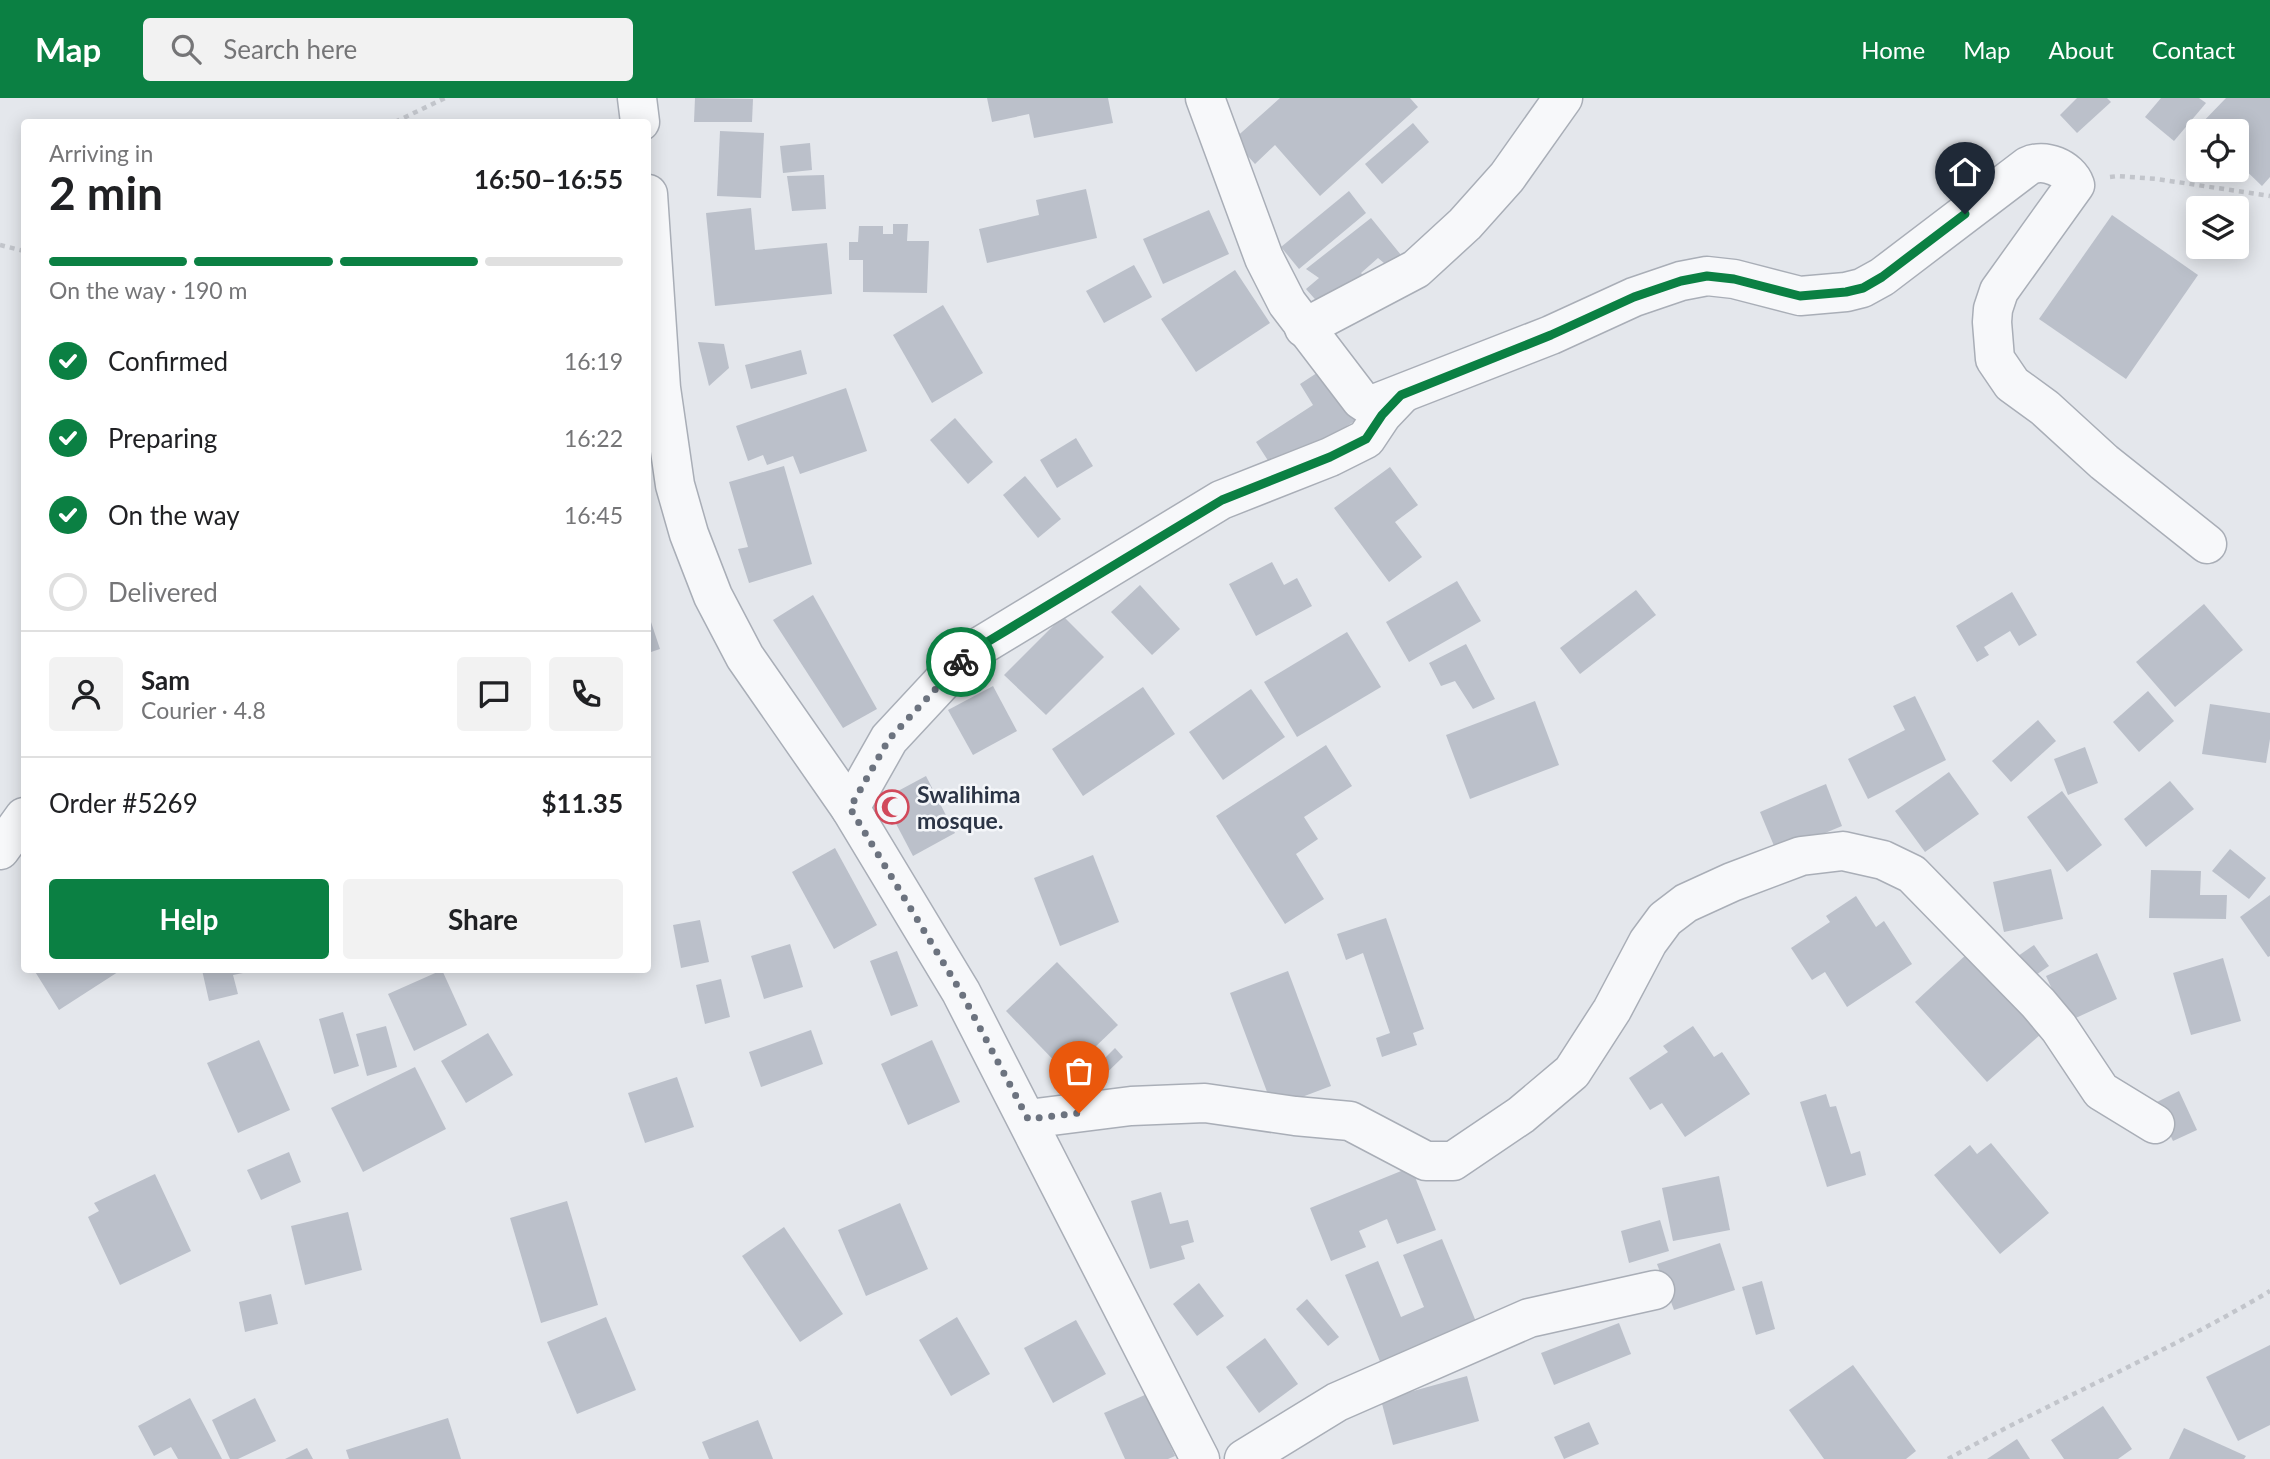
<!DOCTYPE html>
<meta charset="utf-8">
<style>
body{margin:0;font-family:Lato,sans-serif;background:#f2f2f2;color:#202124;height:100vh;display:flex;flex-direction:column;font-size:26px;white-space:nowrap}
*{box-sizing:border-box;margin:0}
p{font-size:23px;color:#757577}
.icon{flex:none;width:38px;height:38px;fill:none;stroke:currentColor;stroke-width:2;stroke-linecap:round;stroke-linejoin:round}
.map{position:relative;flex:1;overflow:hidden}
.panel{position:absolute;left:21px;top:21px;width:630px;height:854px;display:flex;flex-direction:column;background:#fff;border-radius:7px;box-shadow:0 4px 18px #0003}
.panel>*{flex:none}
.tools{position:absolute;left:2186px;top:21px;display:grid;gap:14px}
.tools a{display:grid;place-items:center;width:63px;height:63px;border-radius:7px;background:#fff;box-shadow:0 4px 18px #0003;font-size:35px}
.pin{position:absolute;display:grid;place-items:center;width:60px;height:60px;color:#fff;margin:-72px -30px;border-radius:50% 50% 50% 0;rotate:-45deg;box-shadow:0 0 7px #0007}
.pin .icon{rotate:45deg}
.courier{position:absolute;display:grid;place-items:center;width:70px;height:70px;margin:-35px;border:5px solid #0b8043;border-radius:50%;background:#fff;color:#222;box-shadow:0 2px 9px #0007}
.headline em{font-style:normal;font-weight:700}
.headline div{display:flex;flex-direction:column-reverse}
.headline{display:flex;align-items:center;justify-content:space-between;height:119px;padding:0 28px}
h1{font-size:46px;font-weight:700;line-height:52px}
.bar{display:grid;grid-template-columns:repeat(4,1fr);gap:10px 7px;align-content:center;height:84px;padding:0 28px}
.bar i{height:9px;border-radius:5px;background:#e0e0e0}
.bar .current{background:#0b8043}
.bar p{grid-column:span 4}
.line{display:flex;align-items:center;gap:18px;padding:0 28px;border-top:2px solid #e0e0e0}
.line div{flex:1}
.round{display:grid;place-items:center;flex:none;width:74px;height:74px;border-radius:7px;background:#f2f2f2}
ol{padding:0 28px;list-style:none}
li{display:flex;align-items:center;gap:21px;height:77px}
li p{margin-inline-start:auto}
li .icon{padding:7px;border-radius:50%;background:#0b8043;color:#fff;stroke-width:4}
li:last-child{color:#757577}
li i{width:38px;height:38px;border:4px solid #e0e0e0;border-radius:50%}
.cta{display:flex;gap:14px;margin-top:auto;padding:14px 28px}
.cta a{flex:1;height:80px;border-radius:7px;background:#0b8043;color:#fff;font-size:28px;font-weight:700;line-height:80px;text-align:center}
.cta a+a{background:#f2f2f2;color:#202124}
header{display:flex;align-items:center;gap:42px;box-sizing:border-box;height:98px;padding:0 35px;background:#0b8043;color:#fff}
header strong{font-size:33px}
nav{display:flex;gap:38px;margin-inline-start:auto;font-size:24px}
.search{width:490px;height:63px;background:#f2f2f2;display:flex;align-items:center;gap:18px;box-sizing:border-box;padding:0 24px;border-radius:7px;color:#757577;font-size:26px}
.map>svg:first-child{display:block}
</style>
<header>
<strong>Map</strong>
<div class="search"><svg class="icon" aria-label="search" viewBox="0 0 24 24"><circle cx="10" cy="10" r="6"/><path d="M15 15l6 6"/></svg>Search here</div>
<nav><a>Home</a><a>Map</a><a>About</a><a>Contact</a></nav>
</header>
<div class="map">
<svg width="2270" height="1361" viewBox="0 0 2270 1361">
<rect width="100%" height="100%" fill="#e4e7ec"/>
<g fill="#bbc0ca">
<polygon points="695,0 753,1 752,24 694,24"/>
<polygon points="987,0 1108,0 1113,25 1034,40 1029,16 992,24"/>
<polygon points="1280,0 1410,0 1418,9 1320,98 1275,47 1255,66 1233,42"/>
<polygon points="2077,0 2107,0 2111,4 2077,35 2060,17"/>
<polygon points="2161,0 2199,0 2206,5 2174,43 2145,19"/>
<polygon points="2226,0 2270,0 2270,79 2262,88 2236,63 2236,33 2205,33 2199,28"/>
<polygon points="1413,25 1429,44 1382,86 1365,66"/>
<polygon points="720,33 764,35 761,100 717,98"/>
<polygon points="810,45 812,72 783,75 780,48"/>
<polygon points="824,77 826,111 792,113 787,78"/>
<polygon points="1086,91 1097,140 987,165 979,131 1039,117 1036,102"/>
<polygon points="1349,93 1366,115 1299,171 1281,149"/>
<polygon points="751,110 755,152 827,145 832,196 715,208 706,115"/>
<polygon points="1209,112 1229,156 1163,186 1143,141"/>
<polygon points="2112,117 2198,177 2126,281 2039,221"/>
<polygon points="1371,120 1401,157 1390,170 1378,160 1361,175 1369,184 1329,217 1306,191 1319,180 1306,171"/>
<polygon points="893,126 908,126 907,143 929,143 927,195 863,194 863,162 849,162 849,144 858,144 859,128 883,128 883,136 893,136"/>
<polygon points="1134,167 1152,199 1104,225 1086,193"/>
<polygon points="1235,172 1270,225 1196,274 1161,221"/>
<polygon points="943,207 983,275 932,305 893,237"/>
<polygon points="698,244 724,246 729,270 709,288"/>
<polygon points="801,252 807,276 751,291 745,267"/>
<polygon points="1323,271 1356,322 1276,375 1256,344 1313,307 1300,286"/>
<polygon points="846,290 867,353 800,376 793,358 767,367 763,357 748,363 736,328"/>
<polygon points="955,320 993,364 968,386 930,342"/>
<polygon points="1076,340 1093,368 1057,390 1040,362"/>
<polygon points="784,368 812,466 749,485 738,451 748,449 729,384"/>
<polygon points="1390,369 1418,407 1395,424 1422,459 1389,484 1334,410"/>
<polygon points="1025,378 1061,421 1038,440 1003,397"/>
<polygon points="1272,464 1284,487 1297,480 1312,508 1256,538 1229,486"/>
<polygon points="1457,483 1481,523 1409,564 1386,524"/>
<polygon points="1140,487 1180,531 1152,557 1111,514"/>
<polygon points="1636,492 1656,517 1580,576 1560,550"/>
<polygon points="2012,494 2037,537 2019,548 2010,533 1984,549 1989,557 1977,564 1956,528"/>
<polygon points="813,497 877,611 843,630 773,522"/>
<polygon points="2204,506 2243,552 2175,609 2136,564"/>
<polygon points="648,515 660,551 648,555"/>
<polygon points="1063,518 1104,559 1046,617 1004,577"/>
<polygon points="1347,534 1381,589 1297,639 1264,584"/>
<polygon points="1466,546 1495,601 1473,611 1455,583 1441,588 1429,565"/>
<polygon points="993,588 1017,633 973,657 948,612"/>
<polygon points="1143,589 1175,636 1083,698 1052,651"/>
<polygon points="1251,591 1285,639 1223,682 1189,634"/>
<polygon points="2148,593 2174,623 2139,654 2113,624"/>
<polygon points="1915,598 1946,662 1868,701 1848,661 1905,632 1893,608"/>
<polygon points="1535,603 1559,667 1470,701 1446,637"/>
<polygon points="2210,606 2270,615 2270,641 2266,665 2202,656"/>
<polygon points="2038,622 2056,643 2011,684 1992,663"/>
<polygon points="1326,647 1352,688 1304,719 1318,741 1296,756 1324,801 1285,826 1216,718"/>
<polygon points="2085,649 2098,685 2068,697 2054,661"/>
<polygon points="1949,674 1979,716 1925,754 1895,713"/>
<polygon points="926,678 955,735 913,758 883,701"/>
<polygon points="2170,683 2194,711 2146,749 2124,721"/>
<polygon points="1826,686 1842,728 1777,755 1760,714"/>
<polygon points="2062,693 2102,747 2067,774 2027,719"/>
<polygon points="835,750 877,827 834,851 792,774"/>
<polygon points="2230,751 2266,780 2249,801 2212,773"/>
<polygon points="1093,757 1119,824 1060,848 1034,780"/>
<polygon points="2051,771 2063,821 2004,834 1993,784"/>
<polygon points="2151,772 2201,773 2200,797 2227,797 2226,821 2149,820"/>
<polygon points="2270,797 2270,858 2268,859 2240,819"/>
<polygon points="1856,798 1876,829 1884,823 1912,866 1847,909 1825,874 1812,882 1791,850 1830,824 1826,818"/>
<polygon points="1386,820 1424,931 1413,935 1417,947 1382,959 1376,940 1390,935 1363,855 1346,862 1337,836"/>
<polygon points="700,822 709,864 681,870 673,827"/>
<polygon points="790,846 803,889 764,901 751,858"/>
<polygon points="2034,847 2049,868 2033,879 2018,858"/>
<polygon points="897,853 918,908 891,918 870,863"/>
<polygon points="1968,855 2041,936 1987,984 1915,904"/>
<polygon points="2097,855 2117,901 2067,924 2046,878"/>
<polygon points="2223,860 2241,923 2191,937 2173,875"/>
<polygon points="1057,864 1118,927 1067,976 1006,913"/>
<polygon points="34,872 121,872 59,912"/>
<polygon points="202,872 253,872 253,873 233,877 238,896 209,903"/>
<polygon points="442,872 467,927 414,953 388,896"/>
<polygon points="1288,873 1331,988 1273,1010 1230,895"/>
<polygon points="721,881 730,919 705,926 696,887"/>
<polygon points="343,914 359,968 334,976 319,921"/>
<polygon points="386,928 397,969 367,978 356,936"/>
<polygon points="1693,928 1714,959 1722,954 1750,996 1685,1039 1662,1005 1650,1012 1629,980 1668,954 1663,948"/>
<polygon points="811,932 823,966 761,989 749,954"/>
<polygon points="488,935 513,977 466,1005 441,963"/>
<polygon points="259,942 290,1012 238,1035 207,965"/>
<polygon points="932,942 960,1004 908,1027 881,966"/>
<polygon points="1115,950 1123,959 1093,988 1086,979"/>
<polygon points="415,969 446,1031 363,1074 331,1010"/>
<polygon points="677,979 694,1029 645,1045 628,995"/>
<polygon points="2179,993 2197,1032 2173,1043 2155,1005"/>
<polygon points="1826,996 1830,1009 1836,1008 1851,1056 1860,1053 1866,1077 1827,1089 1800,1004"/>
<polygon points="1991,1045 2049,1115 2000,1156 1934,1077 1970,1047 1977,1056"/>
<polygon points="289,1054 301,1084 261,1102 247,1072"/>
<polygon points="1411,1069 1436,1132 1397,1146 1387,1121 1359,1133 1366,1149 1331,1163 1310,1110"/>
<polygon points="155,1076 191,1153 120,1187 88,1119 99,1113 94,1105"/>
<polygon points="1719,1078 1730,1132 1673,1143 1662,1090"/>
<polygon points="1161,1094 1170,1126 1188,1122 1194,1144 1181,1148 1185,1161 1150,1171 1131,1103"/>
<polygon points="567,1103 598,1207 541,1225 510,1120"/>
<polygon points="900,1105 928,1171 866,1198 838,1132"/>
<polygon points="348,1114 362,1172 305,1187 291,1128"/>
<polygon points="1660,1122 1669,1153 1629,1165 1621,1133"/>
<polygon points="784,1129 843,1216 800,1244 742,1158"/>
<polygon points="1442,1141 1479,1231 1383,1271 1345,1177 1378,1163 1401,1219 1424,1209 1403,1157"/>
<polygon points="1720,1145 1735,1192 1674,1212 1657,1166"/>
<polygon points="1762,1183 1775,1231 1756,1237 1742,1189"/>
<polygon points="1199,1185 1224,1218 1197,1238 1173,1206"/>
<polygon points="271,1196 278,1226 245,1234 239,1204"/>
<polygon points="1307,1201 1339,1239 1328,1248 1296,1211"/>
<polygon points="606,1219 636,1292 577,1316 547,1244"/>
<polygon points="957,1219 990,1276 951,1298 919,1242"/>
<polygon points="1076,1222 1106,1276 1053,1305 1024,1250"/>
<polygon points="1619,1225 1631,1256 1554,1287 1541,1255"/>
<polygon points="1265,1240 1298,1286 1259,1315 1226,1269"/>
<polygon points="2270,1247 2270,1327 2238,1343 2206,1279"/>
<polygon points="1853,1267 1916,1353 1906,1361 1824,1361 1789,1312"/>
<polygon points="1467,1278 1479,1323 1393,1347 1381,1302"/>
<polygon points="1147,1296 1175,1358 1168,1361 1125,1361 1104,1315"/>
<polygon points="190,1300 222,1361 178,1361 171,1349 154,1358 138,1328"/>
<polygon points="255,1300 276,1343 238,1361 230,1361 212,1322"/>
<polygon points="2103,1308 2132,1351 2118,1361 2064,1361 2051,1342"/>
<polygon points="448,1320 461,1361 349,1361 346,1352"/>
<polygon points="758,1322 773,1361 709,1361 702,1344"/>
<polygon points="1589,1324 1599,1346 1564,1361 1554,1339"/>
<polygon points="2184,1330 2246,1358 2244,1361 2169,1361"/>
<polygon points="2017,1341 2030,1361 1987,1361"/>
<polygon points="307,1350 313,1361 285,1361"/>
</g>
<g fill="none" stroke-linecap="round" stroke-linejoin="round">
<defs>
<g id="minor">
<polyline points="637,0 640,24"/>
<path d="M1205 0 1264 160 1287 205 1361 302 1367 306H1374L1551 237 1634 199 1681 183 1707 178 1734 181 1800 198 1846 194 1862 190 1882 179 2028 68C2044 60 2069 70 2075 87L1999 193 1993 211 1992 224 1995 261 2012 286 2045 310 2104 364 2207 446"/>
<polyline points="648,96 661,290 675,387 689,436 713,498 745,559 850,710 961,894 1200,1361"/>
<polyline points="1304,230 1416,171 1465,126 1507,79 1563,0"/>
<polyline points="850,710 889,641 969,555 1221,402 1330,359 1366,341 1382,317 1401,297"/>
<polyline points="0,752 24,719"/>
<polyline points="1028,1021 1131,1008 1205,1005 1295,1018 1350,1023 1426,1063 1453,1063 1521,1017 1572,974 1612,912 1648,844 1665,821 1686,805 1732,784 1801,758 1843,753 1883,762 1912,776 2038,905 2059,930 2101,993 2155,1026"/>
<polyline points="1244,1361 1337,1304 1529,1220 1655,1192"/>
</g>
</defs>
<use href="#minor" stroke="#a9aeb7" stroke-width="41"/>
<g stroke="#c2c5cb" stroke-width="4.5" stroke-dasharray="5 5" stroke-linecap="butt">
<polyline points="395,24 445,0"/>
<polyline points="2110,79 2118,78 2157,81 2270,98"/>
<polyline points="0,147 24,153"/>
<path d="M1948 1361C2054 1302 2166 1255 2270 1193"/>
</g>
<use href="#minor" stroke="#f7f8fa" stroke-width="38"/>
</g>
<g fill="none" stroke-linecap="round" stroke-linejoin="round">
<polyline stroke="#6c737f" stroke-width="7" stroke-dasharray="0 12.6" points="961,564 889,641 850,710 961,894 1028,1021 1079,1015"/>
<polyline stroke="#0b8043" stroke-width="9" points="961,564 969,555 1222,402 1330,359 1366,341 1382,317 1401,297 1551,237 1634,199 1681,183 1707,178 1734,181 1800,198 1846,194 1863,190 1882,179 1965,116"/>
</g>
<defs>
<symbol id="mosque-ring" viewBox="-11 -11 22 22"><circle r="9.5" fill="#f4f6f9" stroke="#d1495b" stroke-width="1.5"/><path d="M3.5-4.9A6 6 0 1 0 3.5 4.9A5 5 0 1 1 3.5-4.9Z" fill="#d1495b"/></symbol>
</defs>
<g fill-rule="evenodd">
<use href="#mosque-ring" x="873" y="690" width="38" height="38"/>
</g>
<g text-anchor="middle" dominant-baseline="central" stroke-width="5" stroke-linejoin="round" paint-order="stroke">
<g font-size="23" font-weight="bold" fill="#2b3445" stroke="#f4f6f9" text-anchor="start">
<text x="917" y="696">Swalihima<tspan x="917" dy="26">mosque.</tspan></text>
</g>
</g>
</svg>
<div class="tools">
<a><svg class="icon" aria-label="locate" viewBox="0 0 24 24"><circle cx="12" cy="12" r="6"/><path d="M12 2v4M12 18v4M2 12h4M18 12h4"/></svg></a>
<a><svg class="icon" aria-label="layers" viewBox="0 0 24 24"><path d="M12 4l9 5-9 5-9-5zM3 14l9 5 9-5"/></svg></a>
</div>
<div class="pin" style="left:1079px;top:1015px;background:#ea580c"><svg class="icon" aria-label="bag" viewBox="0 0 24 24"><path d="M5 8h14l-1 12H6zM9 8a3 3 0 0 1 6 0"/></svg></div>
<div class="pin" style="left:1965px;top:116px;background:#1f2937"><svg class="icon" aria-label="home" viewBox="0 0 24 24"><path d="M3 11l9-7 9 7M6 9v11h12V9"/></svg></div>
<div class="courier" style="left:961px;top:564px"><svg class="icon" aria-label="bike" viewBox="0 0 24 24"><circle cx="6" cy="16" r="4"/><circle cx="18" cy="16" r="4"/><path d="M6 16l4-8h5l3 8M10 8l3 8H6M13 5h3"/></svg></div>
<section class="panel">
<div class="headline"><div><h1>2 min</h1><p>Arriving in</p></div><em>16:50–16:55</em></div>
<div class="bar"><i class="current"></i><i class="current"></i><i class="current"></i><i></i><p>On the way · 190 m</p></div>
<ol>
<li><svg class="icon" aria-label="check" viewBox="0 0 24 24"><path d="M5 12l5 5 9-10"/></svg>Confirmed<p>16:19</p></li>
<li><svg class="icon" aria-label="check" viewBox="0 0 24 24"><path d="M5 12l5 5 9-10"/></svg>Preparing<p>16:22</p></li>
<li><svg class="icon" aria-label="check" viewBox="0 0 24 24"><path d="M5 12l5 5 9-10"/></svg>On the way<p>16:45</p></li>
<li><i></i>Delivered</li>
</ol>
<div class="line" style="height:126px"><a class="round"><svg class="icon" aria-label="person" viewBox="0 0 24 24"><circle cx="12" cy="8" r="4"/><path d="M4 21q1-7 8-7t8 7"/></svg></a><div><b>Sam</b><p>Courier · 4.8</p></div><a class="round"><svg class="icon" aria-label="chat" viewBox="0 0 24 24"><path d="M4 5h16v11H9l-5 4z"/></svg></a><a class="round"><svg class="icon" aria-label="phone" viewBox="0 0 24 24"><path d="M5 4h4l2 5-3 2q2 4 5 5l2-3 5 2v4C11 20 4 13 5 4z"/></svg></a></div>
<div class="line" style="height:91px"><div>Order #5269</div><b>$11.35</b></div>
<div class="cta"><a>Help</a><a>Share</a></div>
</section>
</div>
